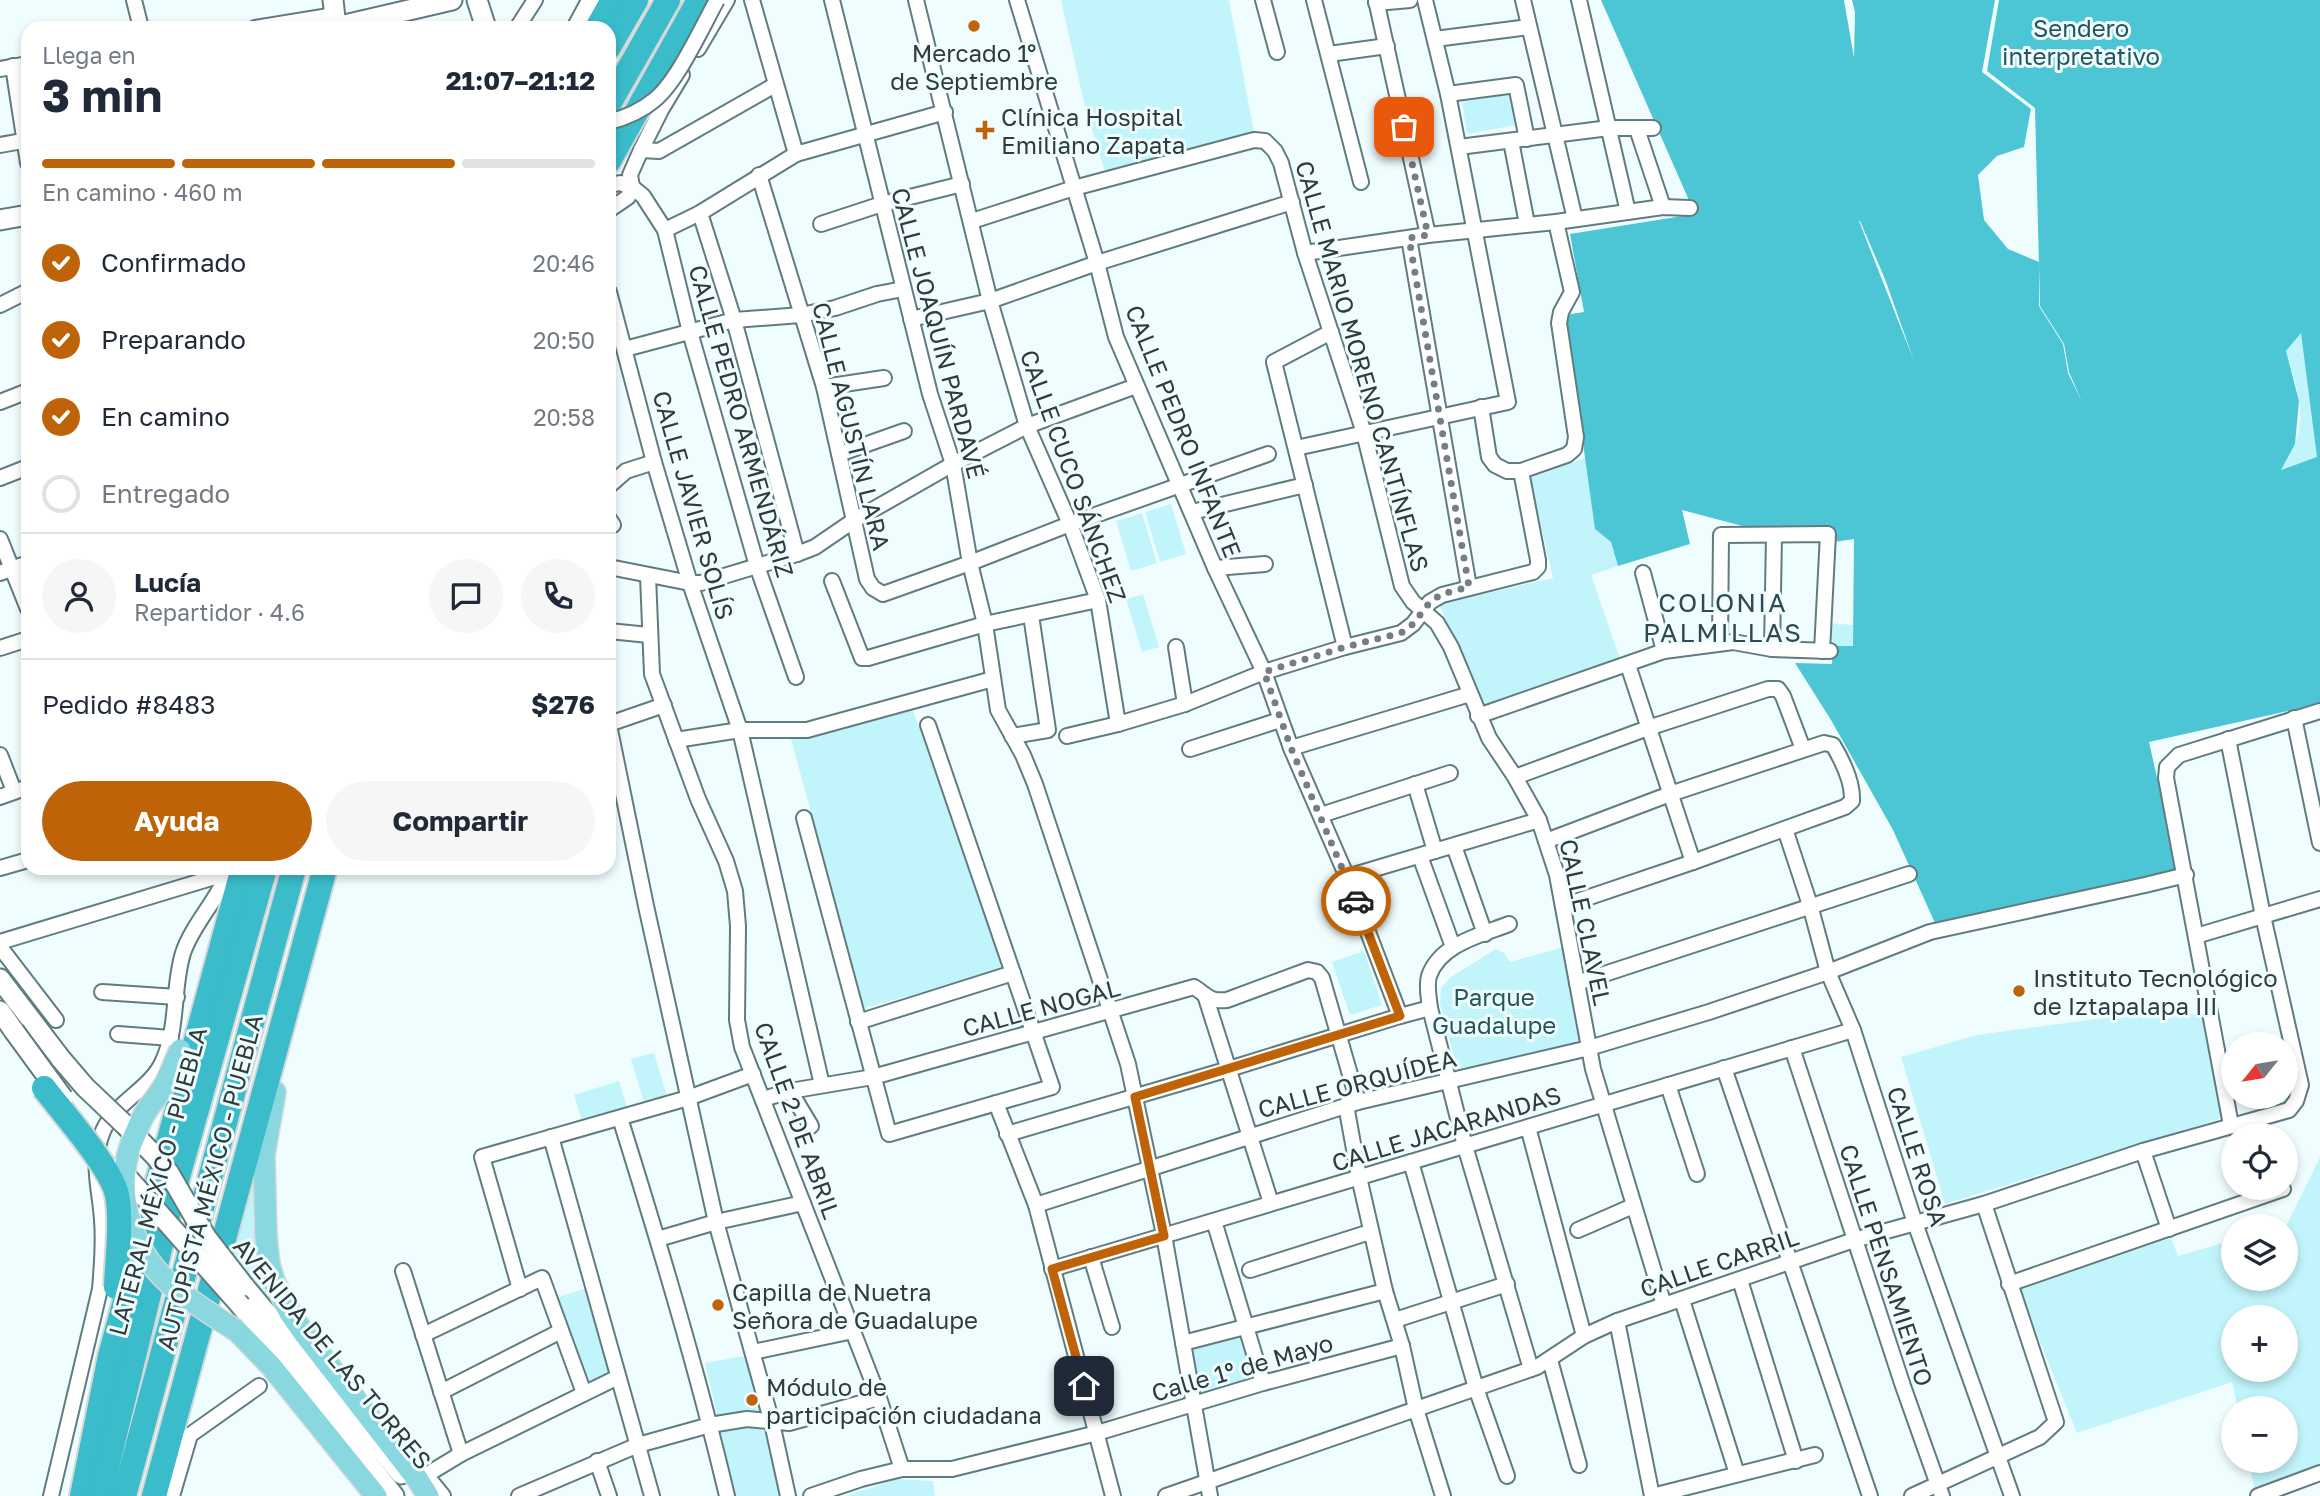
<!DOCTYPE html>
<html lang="es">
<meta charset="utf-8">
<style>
body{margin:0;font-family:"Golos Text",sans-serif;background:#f6f6f7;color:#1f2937;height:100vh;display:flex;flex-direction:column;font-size:26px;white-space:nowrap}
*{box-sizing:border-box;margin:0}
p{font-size:23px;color:#747a83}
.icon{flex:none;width:38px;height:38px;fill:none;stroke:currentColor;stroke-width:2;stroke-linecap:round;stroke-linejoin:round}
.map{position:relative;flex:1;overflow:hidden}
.sheet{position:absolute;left:21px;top:21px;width:595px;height:854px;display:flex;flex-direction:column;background:#fff;border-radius:21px;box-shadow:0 4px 10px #0003}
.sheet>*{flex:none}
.needle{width:46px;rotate:240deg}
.tools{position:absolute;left:2221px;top:1032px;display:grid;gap:14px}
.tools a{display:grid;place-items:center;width:77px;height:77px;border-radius:50%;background:#fff;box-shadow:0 4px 10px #0003;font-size:35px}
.pin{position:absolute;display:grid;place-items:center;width:60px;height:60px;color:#fff;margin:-30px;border-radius:14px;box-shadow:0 4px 10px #0006}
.courier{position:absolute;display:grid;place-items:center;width:70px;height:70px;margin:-35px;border:5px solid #be6308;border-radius:50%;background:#fff;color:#222;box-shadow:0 2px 9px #0007}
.overview em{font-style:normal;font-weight:700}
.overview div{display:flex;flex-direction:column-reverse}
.overview{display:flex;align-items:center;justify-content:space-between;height:119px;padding:0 21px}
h1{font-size:46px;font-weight:700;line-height:52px}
.bar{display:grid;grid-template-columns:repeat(4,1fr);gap:10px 7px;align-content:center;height:84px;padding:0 21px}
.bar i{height:9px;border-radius:5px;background:#e0e1e3}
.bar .selected{background:#be6308}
.bar p{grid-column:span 4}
.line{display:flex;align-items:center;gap:18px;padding:0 21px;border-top:2px solid #e0e1e3}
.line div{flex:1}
.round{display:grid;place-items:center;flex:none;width:74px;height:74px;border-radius:37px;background:#f6f6f7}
ol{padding:0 21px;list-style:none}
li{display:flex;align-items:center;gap:21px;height:77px}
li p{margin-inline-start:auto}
li .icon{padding:7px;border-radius:50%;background:#be6308;color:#fff;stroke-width:4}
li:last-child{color:#747a83}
li i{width:38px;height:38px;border:4px solid #e0e1e3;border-radius:50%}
.button{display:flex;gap:14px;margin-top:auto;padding:14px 21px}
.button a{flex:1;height:80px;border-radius:42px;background:#be6308;color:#fff;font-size:28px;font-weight:700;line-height:80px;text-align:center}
.button a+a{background:#f6f6f7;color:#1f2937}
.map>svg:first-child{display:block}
</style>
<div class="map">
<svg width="2320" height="1496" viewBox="0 0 2320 1496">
<rect width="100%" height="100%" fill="#f0fdfe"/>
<g fill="#c2f5fb" fill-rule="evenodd">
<polygon points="1061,0 1229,0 1254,132 1105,172 1084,103"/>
<polygon points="1511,94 1516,125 1467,134 1462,102"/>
<path d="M2302 332 2320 459 2279 473C2284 463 2291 453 2295 443 2308 413 2294 380 2286 351Z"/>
<polygon points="1586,458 1595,528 1611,542 1618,566 1591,575 1620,659 1483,707 1439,604 1553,578 1530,478"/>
<polygon points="1171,504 1186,554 1160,562 1145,512"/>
<polygon points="1142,513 1157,563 1131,571 1116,521"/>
<polygon points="1143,594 1159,647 1142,652 1126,599"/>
<polygon points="1828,623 1853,625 1853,646 1829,646"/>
<polygon points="913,710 964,849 1005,970 864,1008 791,739"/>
<polygon points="1564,947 1582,1043 1458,1071 1440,1004 1441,988 1451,977 1496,949 1504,953 1510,962"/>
<polygon points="1364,951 1382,1005 1350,1015 1332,962"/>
<polygon points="2204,1014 2226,1117 1945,1204 1901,1057 1977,1035 2103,1018"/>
<polygon points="654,1053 667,1096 644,1103 631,1059"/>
<polygon points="619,1081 627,1107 582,1121 574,1095"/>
<path d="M2320 1157V1465L2254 1488 2249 1461H2286V1409H2238L2232 1382 2077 1433 2019 1290 2171 1238 2178 1256 2233 1240V1279H2286V1227H2279L2287 1224ZM2233 1318H2286V1370H2233Z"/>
<polygon points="254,1165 275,1306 226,1254"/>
<polygon points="587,1288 611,1377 588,1389 558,1297"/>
<polygon points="1245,1337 1256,1380 1201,1393 1190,1350"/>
<polygon points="743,1356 749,1364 761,1412 718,1417 705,1363"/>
<polygon points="745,1425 769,1433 784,1496 731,1496 717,1432"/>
<polygon points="898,1479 933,1481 935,1496 845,1496"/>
</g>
<path fill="#4cc6d4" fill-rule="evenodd" d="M1601 0H1844L1854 58 1855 12 1852 0H1995L1982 72 2031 109 2024 147 1997 156 1978 175 1984 220 2008 249 2039 262V306L2063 344 2068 373 2082 402 2069 372 2064 344 2040 306 2035 108 1987 71 1999 0H2320V704L2149 742 2178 871 1935 923 1893 830 1831 720 1795 663 1832 664 1833 646H1853L1854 539 1834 542V530L1769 533 1682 510 1690 544 1618 566 1611 542 1595 529 1565 315 1584 312 1570 234 1695 214ZM1860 221 1885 279 1914 361 1859 221ZM2301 333 2317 457 2281 470 2295 444 2299 401 2286 351Z"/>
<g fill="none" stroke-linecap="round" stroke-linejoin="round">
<defs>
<g id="street">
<polyline points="134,0 141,28"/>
<polyline points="752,0 796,154"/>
<polyline points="832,0 930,394 953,464 970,563 985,624 998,710 1023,755 1035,784 1128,1064 1164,1235 1210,1496"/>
<polyline points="916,0 990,301 1027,426 1070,524 1098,600 1118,724"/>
<polyline points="1017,0 1097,263 1116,337 1215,568 1264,672 1291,748 1347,877 1400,1016 1430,1008"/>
<polyline points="1263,0 1277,52"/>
<polyline points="1314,0 1361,182"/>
<polyline points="1376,0 1428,235"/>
<polyline points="1523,0 1575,219"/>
<polyline points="1579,0 1628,212"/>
<polyline points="1376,3 1410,0"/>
<polyline points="255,28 335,15"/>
<polyline points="517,28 535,0"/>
<polyline points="1435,39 1529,27"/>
<polyline points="698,49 727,0"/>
<polyline points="1329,54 1387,46"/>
<polyline points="13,66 28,163"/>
<polyline points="0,69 28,64"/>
<polyline points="1448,94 1516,85 1527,139"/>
<polyline points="1637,129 1663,207"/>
<polyline points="1511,141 1527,224"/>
<polyline points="0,145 28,140"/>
<polyline points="1459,147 1609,128 1653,128"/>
<polyline points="641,150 659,151 775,85"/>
<polyline points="759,175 824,387 867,579 873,588 883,594 970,563 1070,524 1268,454"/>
<polyline points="610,185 620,183 632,187 643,196 665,230 690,332 757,566 796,677"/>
<polyline points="632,187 630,175 641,150 661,110 682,75"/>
<polyline points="609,210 628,197 632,187"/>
<polyline points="700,213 734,320 797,554"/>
<polyline points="972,221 1074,188 1254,140 1265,141 1275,151 1281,163 1305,253 1364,433 1402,586 1413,602 1437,623 1451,647 1489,738 1515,777 1539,820 1557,875 1593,1069 1664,1305"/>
<polyline points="821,224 882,204 962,184"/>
<polyline points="665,230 700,213 796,154 945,112"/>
<polyline points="1409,238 1469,587"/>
<polyline points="1305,253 1428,235 1556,222 1663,207 1690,208"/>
<polyline points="609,292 654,462 690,583 740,730 822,1085"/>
<polyline points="0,305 28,291"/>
<polyline points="911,319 990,301 1097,263 1292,202"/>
<polyline points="1331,332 1274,362 1345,647"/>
<polyline points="625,349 734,320 801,315 835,308 877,294 903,289"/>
<polyline points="824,387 884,378"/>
<polyline points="0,402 28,391"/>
<polyline points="1481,407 1489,457 1495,465 1507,471 1521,471 1567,455 1574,449 1576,437 1559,323 1561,312 1572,292 1556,222"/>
<polyline points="1296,448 1508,402 1448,94 1425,0"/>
<polyline points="839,454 904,431"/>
<polyline points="0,478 28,467"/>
<polyline points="609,486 626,471 654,462"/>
<polyline points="1192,512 1305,485"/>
<polyline points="609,519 613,525"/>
<polyline points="0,539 28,609"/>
<polyline points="609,567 690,583 701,583 797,554 815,547 853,521 953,464 1027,426 1136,386"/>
<polyline points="1215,568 1265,564"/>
<polyline points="0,573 28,563"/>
<polyline points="1643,573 1664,651"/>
<polyline points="648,576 652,674 698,799 726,861 735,891 738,926 737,1020 742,1047 879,1398 902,1469"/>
<polyline points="832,581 862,658 868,658 985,624 1098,600"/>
<polyline points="609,631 649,635"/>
<polyline points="1720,642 1721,535 1828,534 1822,651"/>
<polyline points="1176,647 1185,704"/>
<polyline points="0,648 28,639"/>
<polyline points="1772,649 1774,535"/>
<polyline points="1628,665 1693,862"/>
<polyline points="1478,716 1664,651 1733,642 1772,649 1830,651"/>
<polyline points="2294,718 2320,843"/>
<polyline points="609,724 664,705"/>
<polyline points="609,725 646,906 716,1222 772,1423 788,1496"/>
<polyline points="1012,736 1048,730 1031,615"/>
<polyline points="1067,736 1118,724 1185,704 1264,672 1345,647 1401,633 1413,624 1430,602 1442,595 1533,572 1538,567 1538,560 1521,471"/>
<polyline points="676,740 740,730 807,730 993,679"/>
<polyline points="1291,748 1470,694"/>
<polyline points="1190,749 1280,720"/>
<polyline points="0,755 14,791"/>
<polyline points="1515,777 1648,728 1768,689 1778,689 1783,696 1803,749"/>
<polyline points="1415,784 1435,851"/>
<polyline points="0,797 28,787"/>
<polyline points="1321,815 1450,773"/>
<polyline points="804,818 889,1134 1052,1087 928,725"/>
<polyline points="1785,829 1810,905 1828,972 1853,1030 1915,1223 2012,1496"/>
<path d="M1546 841 1670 794 1824 743 1833 745C1842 760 1853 783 1852 801L1845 807 1693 862 1563 906"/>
<polyline points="1454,846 1485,934"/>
<polyline points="1420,856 1453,947"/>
<polyline points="0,868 28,860"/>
<polyline points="1347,877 1539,820"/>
<path d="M1509 924C1481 935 1440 944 1429 976 1426 986 1429 998 1430 1008L1465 1146 1531 1369"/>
<polyline points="2196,936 2320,899"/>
<polyline points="0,942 228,873"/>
<polyline points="0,947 56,1020"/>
<polyline points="1577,983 1909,874"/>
<polyline points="102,992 177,997"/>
<polyline points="1206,998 1271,1203"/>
<polyline points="858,1022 1013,973"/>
<polyline points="118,1034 171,1038"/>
<polyline points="1792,1048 1903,1386 1942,1496"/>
<polyline points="1724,1068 1870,1496"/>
<polyline points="1668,1085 1697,1174"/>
<polyline points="790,1091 811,1126"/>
<path d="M763 1099 790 1091 873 1077 1194 987C1208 996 1209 1002 1227 1000L1308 970 1317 972 1322 978 1358 1102"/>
<polyline points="996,1103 1036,1205 1113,1496"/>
<polyline points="1346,1105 1359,1177 1385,1291 1402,1346 1416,1409 1443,1496"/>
<path d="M620 1118C659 1243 697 1369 727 1496"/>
<polyline points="2231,1125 2166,778 2167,767 2179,755 2320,711"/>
<polyline points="1528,1127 1584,1336"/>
<polyline points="1007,1134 1229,1069 1400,1016"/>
<polyline points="551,1137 652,1496"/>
<polyline points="2143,1151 2169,1229"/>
<polyline points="1411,1162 1476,1388 1507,1476"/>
<polyline points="1036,1205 1358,1102 1589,1048 1709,1012 1828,972 1930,932 2145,885 2186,875"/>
<polyline points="1214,1221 1263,1383"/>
<polyline points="1578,1230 1633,1206"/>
<polyline points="658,1239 716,1222 803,1203"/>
<polyline points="1091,1257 1112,1327"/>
<polyline points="1052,1269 1853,1030"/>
<polyline points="1250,1270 1370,1232"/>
<polyline points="403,1271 461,1454"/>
<polyline points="1740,1280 1796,1461"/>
<polyline points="2009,1284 2283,1189"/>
<polyline points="520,1289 482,1157 688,1098 753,1074"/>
<polyline points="1682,1300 1737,1474"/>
<polyline points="1395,1320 1507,1284"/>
<polyline points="1617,1321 1652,1496 1815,1455"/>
<polyline points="423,1335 542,1278 584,1393"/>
<polyline points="1183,1343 1385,1291"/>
<polyline points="753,1352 853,1331"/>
<polyline points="1550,1360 1579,1465"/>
<polyline points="441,1392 561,1331"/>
<polyline points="597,1461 609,1496"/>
<polyline points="426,1475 443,1496"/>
<polyline points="418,1480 461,1454 612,1380"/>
<path d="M51 1496 100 1289C102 1266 104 1243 102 1220 100 1188 90 1162 103 1131 115 1102 149 1090 162 1063 179 1027 172 989 183 953 193 923 220 898 229 868"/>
<polyline points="172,1496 190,1435 259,1386"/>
<polyline points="519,1496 638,1445 710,1425 747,1419 789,1423 879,1398"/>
<polyline points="811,1496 861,1479 902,1469 952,1469 1097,1433 1263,1383 1402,1346"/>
<polyline points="1166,1496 1537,1367 1584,1336 1617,1321 1854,1240 1984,1204 2143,1151 2289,1110 2296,1101 2301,1085 2263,916 2228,739"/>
<polyline points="1912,1496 2040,1437 2056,1422 1984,1204"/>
<polyline points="2258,1496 2320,1473"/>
</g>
<g id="secondary">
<polyline points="333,0 336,27 452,0"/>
<polyline points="477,0 486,28"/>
<polyline points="577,28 592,0"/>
<polyline points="0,220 28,215"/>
<polyline points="0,979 61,1059"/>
<polyline points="0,1011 14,1031"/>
<polyline points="244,1286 401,1474"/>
<polyline points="241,1306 394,1496"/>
</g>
<g id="primary">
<polyline points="275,1092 264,1155 266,1236 269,1264 274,1281 290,1313 304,1333 418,1480 428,1496"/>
<polyline points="237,1331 271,1366 376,1496"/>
</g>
<g id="highway">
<polyline points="597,28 613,0"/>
<polyline points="609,47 636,0"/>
<polyline points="609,104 668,0"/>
<polyline points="609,161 699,0"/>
<polyline points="82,1496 110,1356 243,868"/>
<polyline points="100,1496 174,1191 265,868"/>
<polyline points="124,1496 294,868"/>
<polyline points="154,1496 325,868"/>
</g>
</defs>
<use href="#street" stroke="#607c80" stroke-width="18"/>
<use href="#secondary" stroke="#607c80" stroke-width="23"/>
<use href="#primary" stroke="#d5d8d8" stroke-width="24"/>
<use href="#highway" stroke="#d5d8d8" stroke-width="28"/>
<use href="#street" stroke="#fff" stroke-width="14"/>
<use href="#secondary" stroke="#fff" stroke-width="19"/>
<use href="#primary" stroke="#89d7df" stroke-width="21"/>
<use href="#highway" stroke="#3abcca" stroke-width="24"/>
<defs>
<path id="street-bridge" d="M609 122C624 118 641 111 653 101 677 83 702 27 717 0"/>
<g id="secondary-bridge">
<polyline points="14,1031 63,1098"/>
<polyline points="61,1059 85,1087 125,1125 157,1158 169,1173 206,1237 244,1286"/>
<polyline points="119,1168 241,1306"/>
</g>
<path id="primary-bridge" d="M180 1050C175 1061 171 1073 165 1084 159 1095 150 1104 144 1115 139 1124 135 1135 131 1144 113 1194 132 1251 171 1285 191 1302 215 1317 237 1331"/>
<path id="highway-bridge" d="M44 1088C63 1113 111 1167 117 1195 122 1222 117 1259 116 1287"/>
</defs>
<use href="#street-bridge" stroke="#607c80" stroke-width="18" stroke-linecap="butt"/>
<use href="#secondary-bridge" stroke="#607c80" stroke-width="23" stroke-linecap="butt"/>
<use href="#primary-bridge" stroke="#d5d8d8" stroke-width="24" stroke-linecap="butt"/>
<use href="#highway-bridge" stroke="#d5d8d8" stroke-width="28" stroke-linecap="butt"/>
<use href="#street-bridge" stroke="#fff" stroke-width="14"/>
<use href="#secondary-bridge" stroke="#fff" stroke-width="19"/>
<use href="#primary-bridge" stroke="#89d7df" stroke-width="21"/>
<use href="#highway-bridge" stroke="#3abcca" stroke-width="24"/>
</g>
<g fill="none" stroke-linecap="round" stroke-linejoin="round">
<polyline stroke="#737f81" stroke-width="7" stroke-dasharray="0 12.6" points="1356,901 1291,748 1264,672 1345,647 1401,633 1413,624 1430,602 1442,594 1469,587 1409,238 1428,235 1404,127"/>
<polyline stroke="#be6308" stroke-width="9" points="1084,1386 1052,1269 1164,1236 1135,1097 1400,1016 1356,901"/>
</g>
<g fill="#be6308" stroke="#f0fdfe" stroke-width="2.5">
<circle cx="974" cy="26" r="7"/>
<path d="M981.5 119.5h7v7h7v7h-7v7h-7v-7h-7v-7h7z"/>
<circle cx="2019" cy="991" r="7"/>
<circle cx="718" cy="1305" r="7"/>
<circle cx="752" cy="1400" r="7"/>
</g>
<g text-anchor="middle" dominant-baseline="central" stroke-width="6" stroke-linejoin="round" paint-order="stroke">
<g font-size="24" fill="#23575d" stroke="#f0fdfe">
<text x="2081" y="27">Sendero<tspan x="2081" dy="28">interpretativo</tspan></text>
<text x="1494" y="996">Parque<tspan x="1494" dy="28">Guadalupe</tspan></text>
</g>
<g font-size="24" fill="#2f3b3d" stroke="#f0fdfe" text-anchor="start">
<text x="974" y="52" text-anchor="middle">Mercado 1°<tspan x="974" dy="28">de Septiembre</tspan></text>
<text x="1001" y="116">Clínica Hospital<tspan x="1001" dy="28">Emiliano Zapata</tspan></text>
<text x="2033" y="977">Instituto Tecnológico<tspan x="2033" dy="28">de Iztapalapa III</tspan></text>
<text x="732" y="1291">Capilla de Nuetra<tspan x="732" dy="28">Señora de Guadalupe</tspan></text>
<text x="766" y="1386">Módulo de<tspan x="766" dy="28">participación ciudadana</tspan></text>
</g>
<g font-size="24" fill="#2f3b3d" stroke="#f0fdfe">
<text transform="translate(939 333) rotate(75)">CALLE JOAQUÍN PARDAVÉ</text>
<text transform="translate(1363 366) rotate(74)">CALLE MARIO MORENO CANTÍNFLAS</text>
<text transform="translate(742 421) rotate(74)">CALLE PEDRO ARMENDÁRIZ</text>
<text transform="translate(852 426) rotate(76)">CALLE AGUSTÍN LARA</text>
<text transform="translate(1184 431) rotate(68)">CALLE PEDRO INFANTE</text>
<text transform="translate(1074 476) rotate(70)">CALLE CUCO SÁNCHEZ</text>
<text transform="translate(694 505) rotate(74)">CALLE JAVIER SOLÍS</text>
<text transform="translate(1586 922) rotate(78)">CALLE CLAVEL</text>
<text transform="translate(1041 1007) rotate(-15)">CALLE NOGAL</text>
<text transform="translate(1357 1083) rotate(-15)">CALLE ORQUÍDEA</text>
<text transform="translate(798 1120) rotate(70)">CALLE 2 DE ABRIL</text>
<text transform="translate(1446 1128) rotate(-17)">CALLE JACARANDAS</text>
<text transform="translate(1918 1156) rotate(72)">CALLE ROSA</text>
<text transform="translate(157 1181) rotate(-75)">LATERAL MÉXICO - PUEBLA</text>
<text transform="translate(209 1182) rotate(-75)">AUTOPISTA MÉXICO - PUEBLA</text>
<text transform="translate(1719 1262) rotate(-19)">CALLE CARRIL</text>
<text transform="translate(1887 1265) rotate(72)">CALLE PENSAMIENTO</text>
<text transform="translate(333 1353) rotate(50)">AVENIDA DE LAS TORRES</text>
<text transform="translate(1242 1367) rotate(-16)">Calle 1º de Mayo</text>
</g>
<g font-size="26" letter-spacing="2" fill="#304b4f" stroke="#f0fdfe">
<text x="1723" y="602">COLONIA<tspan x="1723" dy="30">PALMILLAS</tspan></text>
</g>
</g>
</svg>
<div class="tools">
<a><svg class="needle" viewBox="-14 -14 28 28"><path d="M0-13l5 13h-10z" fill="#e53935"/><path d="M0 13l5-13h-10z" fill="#747a83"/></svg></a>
<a><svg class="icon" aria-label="locate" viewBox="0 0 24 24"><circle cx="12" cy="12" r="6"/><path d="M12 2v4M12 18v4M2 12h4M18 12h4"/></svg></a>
<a><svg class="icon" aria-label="layers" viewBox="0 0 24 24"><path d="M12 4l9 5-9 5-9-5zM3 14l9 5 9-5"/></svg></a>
<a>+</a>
<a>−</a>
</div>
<div class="pin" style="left:1404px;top:127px;background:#ea580c"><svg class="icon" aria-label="bag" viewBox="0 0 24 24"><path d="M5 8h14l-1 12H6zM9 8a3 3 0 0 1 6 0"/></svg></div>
<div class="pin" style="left:1084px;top:1386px;background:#1f2937"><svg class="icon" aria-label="home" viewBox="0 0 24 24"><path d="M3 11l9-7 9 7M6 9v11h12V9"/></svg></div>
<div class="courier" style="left:1356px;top:901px"><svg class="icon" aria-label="car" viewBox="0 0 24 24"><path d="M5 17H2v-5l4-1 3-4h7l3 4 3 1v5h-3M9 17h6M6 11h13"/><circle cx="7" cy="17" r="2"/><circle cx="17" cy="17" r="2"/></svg></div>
<section class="sheet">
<div class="overview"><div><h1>3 min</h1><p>Llega en</p></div><em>21:07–21:12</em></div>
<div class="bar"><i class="selected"></i><i class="selected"></i><i class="selected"></i><i></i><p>En camino · 460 m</p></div>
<ol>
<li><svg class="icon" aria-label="check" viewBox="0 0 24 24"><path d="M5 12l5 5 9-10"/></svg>Confirmado<p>20:46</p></li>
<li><svg class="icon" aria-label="check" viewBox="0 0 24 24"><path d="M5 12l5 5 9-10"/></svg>Preparando<p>20:50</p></li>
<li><svg class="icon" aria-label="check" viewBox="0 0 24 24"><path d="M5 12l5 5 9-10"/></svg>En camino<p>20:58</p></li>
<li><i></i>Entregado</li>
</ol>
<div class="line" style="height:126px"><a class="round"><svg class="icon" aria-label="person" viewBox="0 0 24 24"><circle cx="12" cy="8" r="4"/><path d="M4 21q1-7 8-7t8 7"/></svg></a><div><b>Lucía</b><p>Repartidor · 4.6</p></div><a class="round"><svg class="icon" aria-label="chat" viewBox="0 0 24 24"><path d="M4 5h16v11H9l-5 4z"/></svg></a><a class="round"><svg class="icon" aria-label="phone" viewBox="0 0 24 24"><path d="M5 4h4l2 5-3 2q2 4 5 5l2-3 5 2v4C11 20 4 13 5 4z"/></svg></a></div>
<div class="line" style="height:91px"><div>Pedido #8483</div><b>$276</b></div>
<div class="button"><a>Ayuda</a><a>Compartir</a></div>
</section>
</div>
